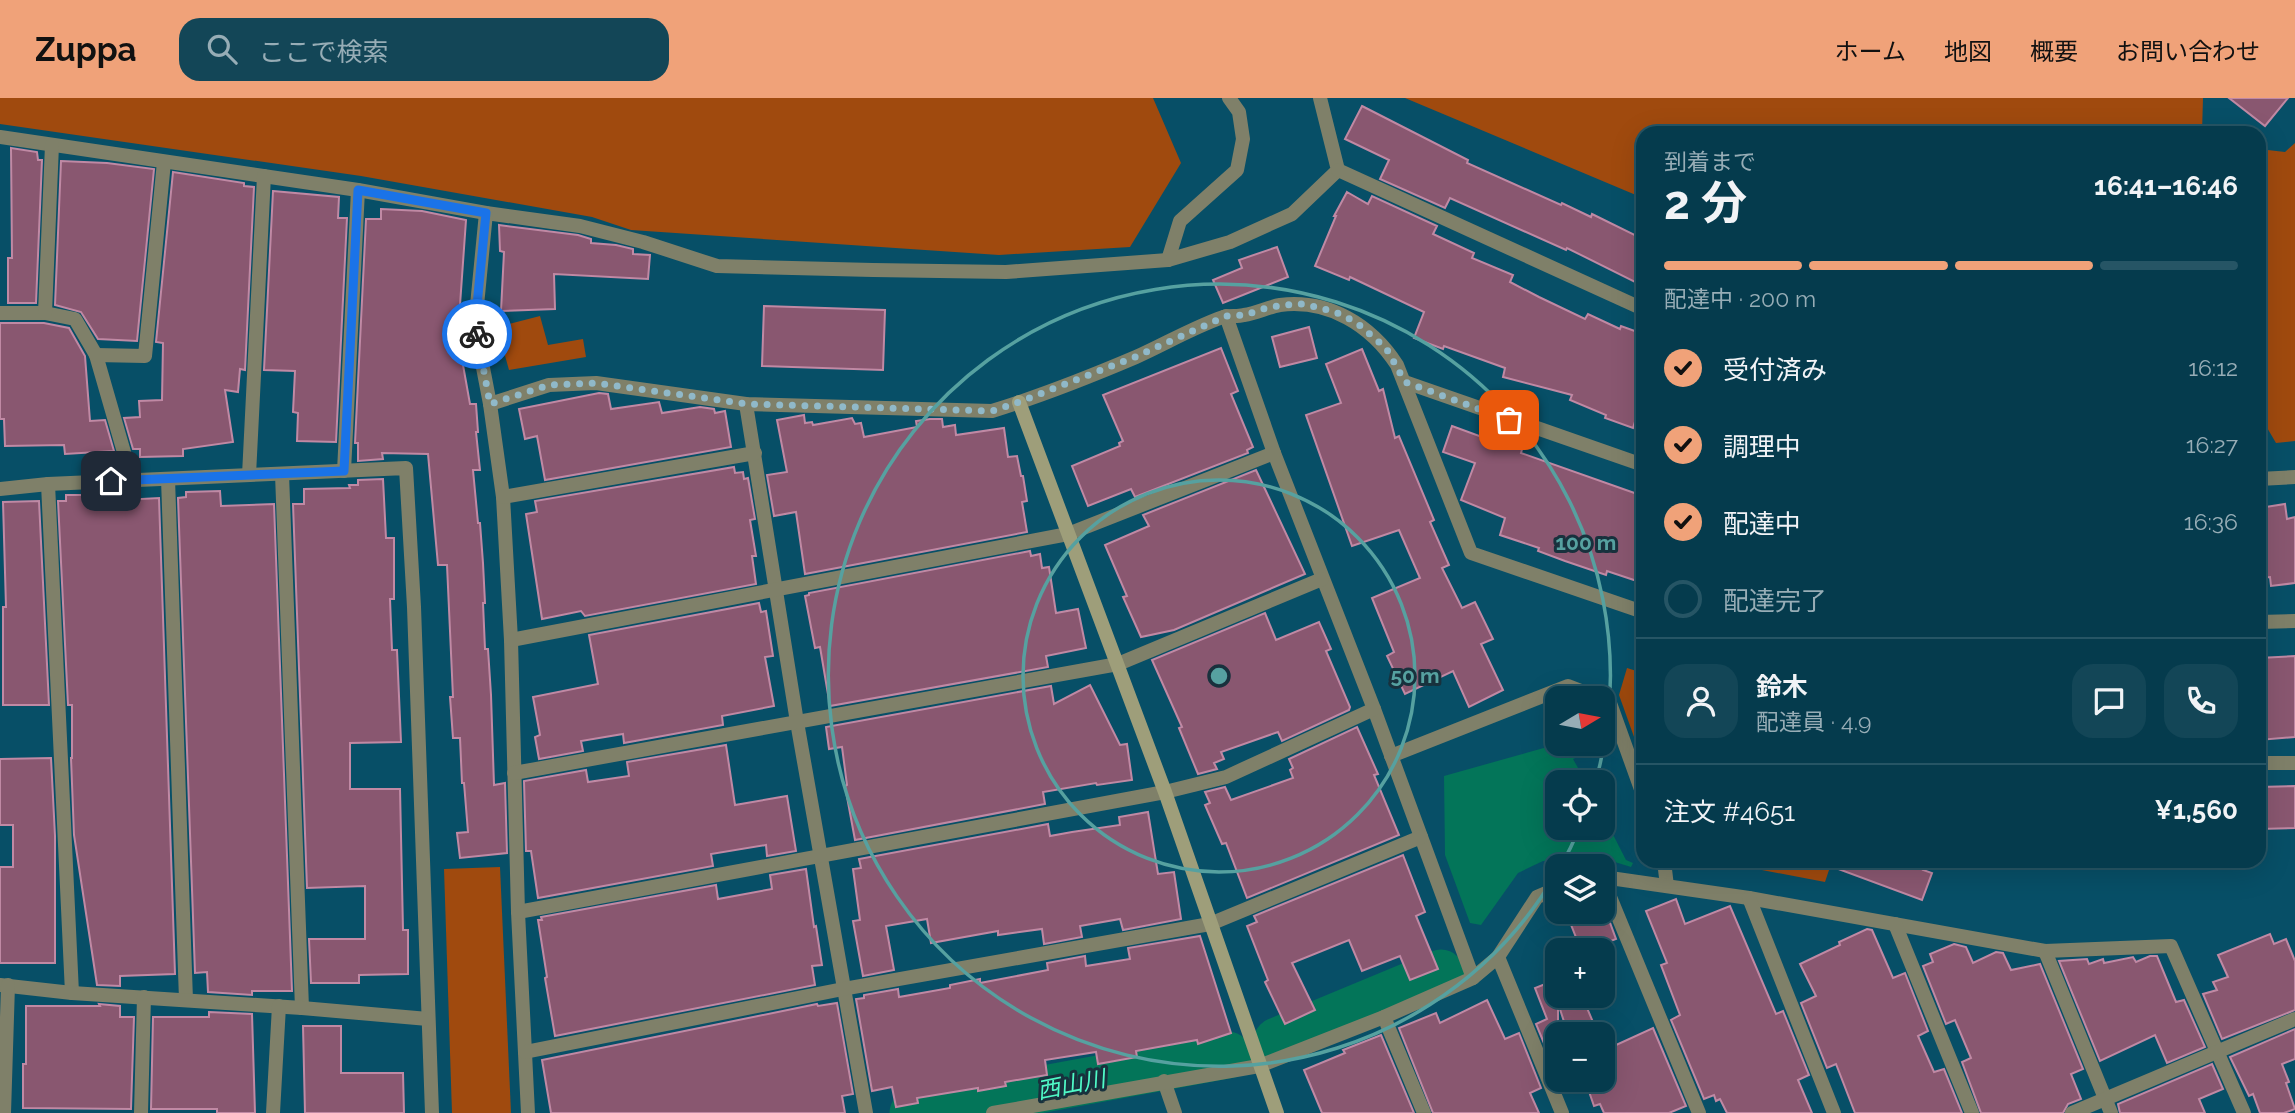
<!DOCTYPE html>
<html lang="ja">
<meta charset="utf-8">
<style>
body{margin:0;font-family:Raleway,"Noto Sans JP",sans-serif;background:#134657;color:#f1f3f6;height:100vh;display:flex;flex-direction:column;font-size:26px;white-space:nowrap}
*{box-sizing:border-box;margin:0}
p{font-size:23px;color:#97adb6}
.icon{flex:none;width:38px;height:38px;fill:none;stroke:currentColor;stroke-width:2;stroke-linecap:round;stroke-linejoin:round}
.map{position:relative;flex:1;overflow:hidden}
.details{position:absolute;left:1636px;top:28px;width:630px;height:742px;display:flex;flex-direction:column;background:#053b4d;border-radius:21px;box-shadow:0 7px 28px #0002,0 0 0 2px #265565}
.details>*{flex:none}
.needle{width:46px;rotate:80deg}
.tools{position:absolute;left:1545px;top:588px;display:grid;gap:14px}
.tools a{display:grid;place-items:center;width:70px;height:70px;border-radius:14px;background:#053b4d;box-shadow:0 7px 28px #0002,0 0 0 2px #265565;font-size:35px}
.pin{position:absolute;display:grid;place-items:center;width:60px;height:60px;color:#fff;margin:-30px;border-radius:14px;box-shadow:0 4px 10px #0006}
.courier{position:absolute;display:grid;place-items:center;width:70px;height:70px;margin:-35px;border:5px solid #1a73e8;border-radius:50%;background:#fff;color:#222;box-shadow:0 2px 9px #0007}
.summary em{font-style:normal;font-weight:700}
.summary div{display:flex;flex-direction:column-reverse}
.summary{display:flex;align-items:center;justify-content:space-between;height:119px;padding:0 28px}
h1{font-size:46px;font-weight:700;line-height:52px}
.bar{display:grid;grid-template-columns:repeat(4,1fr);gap:10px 7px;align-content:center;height:84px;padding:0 28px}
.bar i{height:9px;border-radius:5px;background:#265565}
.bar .active{background:#f0a279}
.bar p{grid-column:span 4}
.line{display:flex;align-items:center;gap:18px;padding:0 28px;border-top:2px solid #265565}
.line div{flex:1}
.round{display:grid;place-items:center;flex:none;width:74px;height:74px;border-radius:21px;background:#134657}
ol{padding:0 28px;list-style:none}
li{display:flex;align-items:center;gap:21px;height:77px}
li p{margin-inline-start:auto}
li .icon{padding:7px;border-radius:50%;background:#f0a279;color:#111;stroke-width:4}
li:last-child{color:#97adb6}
li i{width:38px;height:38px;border:4px solid #265565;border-radius:50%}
header{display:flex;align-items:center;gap:42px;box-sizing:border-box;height:98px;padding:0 35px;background:#f0a279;color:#111}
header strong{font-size:33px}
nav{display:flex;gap:38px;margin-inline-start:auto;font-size:24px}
.search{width:490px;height:63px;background:#134657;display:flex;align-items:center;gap:18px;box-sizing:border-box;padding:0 24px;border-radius:21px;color:#97adb6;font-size:26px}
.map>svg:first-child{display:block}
</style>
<header>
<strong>Zuppa</strong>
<div class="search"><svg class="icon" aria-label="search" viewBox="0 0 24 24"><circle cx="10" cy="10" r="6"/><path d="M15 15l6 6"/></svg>ここで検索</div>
<nav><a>ホーム</a><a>地図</a><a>概要</a><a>お問い合わせ</a></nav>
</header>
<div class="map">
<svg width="2295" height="1015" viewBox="0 0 2295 1015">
<rect width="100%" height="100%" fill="#074f67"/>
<g fill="#a04a0e">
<polygon points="0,0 1153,0 1181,65 1130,149 999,157 631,132 592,119 361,78 0,26"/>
<polygon points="1405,0 2203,0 2202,35 1643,35 1643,100"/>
<polygon points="2295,45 2295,343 2276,345 2259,316 2259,51 2285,54"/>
<polygon points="540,218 548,247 583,241 586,259 509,272 497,229"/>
<polygon points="1627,570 1643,575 1643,664 1619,597"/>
<polygon points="1715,763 1832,763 1825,784"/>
<polygon points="500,769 511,1015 452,1015 444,771"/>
</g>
<polygon fill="#037559" points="1558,646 1576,646 1582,657 1573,661 1586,684 1558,684 1558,730 1603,730 1603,717 1626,762 1633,765 1631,769 1605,761 1543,763 1518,775 1481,827 1470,825 1445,757 1444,678"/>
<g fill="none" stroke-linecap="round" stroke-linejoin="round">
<g stroke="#037559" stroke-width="47">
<polyline points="1277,943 1441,875"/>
<polyline points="913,1015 1228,957"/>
</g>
</g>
<g fill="#895770" stroke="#c089a4" stroke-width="2">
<polygon points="2229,0 2288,0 2265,28"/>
<polygon points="1362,8 1468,62 1467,65 1561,107 1562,105 1591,119 1592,116 1643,141 1643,171 1637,185 1567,150 1566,152 1450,100 1445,110 1380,81 1389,62 1345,41"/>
<polygon points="11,50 37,54 38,62 42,62 36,205 8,205 8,160 12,160"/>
<polygon points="61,63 107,65 154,71 137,243 98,241 81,214 55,207"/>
<polygon points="173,74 244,85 244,88 254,89 245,272 240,271 238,294 225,292 233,344 183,351 183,358 140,359 140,351 133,351 124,320 140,319 139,303 162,302 163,245 156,244"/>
<polygon points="273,93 339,99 338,120 347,120 336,344 297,343 298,315 293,314 295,273 264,272"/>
<polygon points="1347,94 1368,106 1372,98 1437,128 1433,136 1474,155 1472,160 1513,177 1510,184 1539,199 1585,221 1588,216 1620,231 1621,228 1643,236 1643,266 1636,287 1643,290 1643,298 1633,330 1605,320 1606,317 1570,302 1572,297 1503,279 1505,270 1444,248 1443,251 1414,240 1424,214 1350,179 1349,182 1315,168 1336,118 1334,118"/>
<polygon points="381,111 422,113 466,122 460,207 463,208 472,265 463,267 470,306 476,306 478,334 476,334 480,372 473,372 478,425 480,425 483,465 485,505 483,505 485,551 488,551 491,597 494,687 505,685 507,755 460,760 457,735 468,734 464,685 462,685 460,640 453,640 450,599 453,599 447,467 438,467 428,356 382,355 383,361 358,363 358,345 355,345 366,121 381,121"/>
<polygon points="499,127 578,137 591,141 591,145 616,147 633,151 633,156 650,157 648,181 554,176 555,211 501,213 504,154 500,153"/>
<polygon points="1277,149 1288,179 1223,205 1213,182 1242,170 1239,162"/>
<polygon points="764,208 885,212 883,272 762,268"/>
<polygon points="0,225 44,225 69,230 85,258 90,323 105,322 114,353 65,356 64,347 5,348 4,321 0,321"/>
<polygon points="1309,229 1317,260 1280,269 1272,239"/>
<polygon points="1221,250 1238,293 1231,296 1253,349 1247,352 1248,355 1135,399 1131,391 1088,408 1072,368 1120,348 1119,345 1123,343 1103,297"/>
<polygon points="1362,251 1379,293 1383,291 1395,340 1399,338 1434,422 1430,424 1449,467 1442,470 1462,510 1475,504 1493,541 1481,546 1503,592 1469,609 1453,573 1405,596 1387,558 1394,554 1372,500 1420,480 1399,432 1352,448 1306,317 1341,305 1326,266"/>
<polygon points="599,295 608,296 611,311 659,304 662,315 700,309 714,311 715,315 725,313 731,349 545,382 537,338 525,341 519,311"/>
<polygon points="804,317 805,325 812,324 813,327 852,320 855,326 861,325 864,339 917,329 916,323 930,321 942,321 943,329 955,327 956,337 1004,330 1008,359 1017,358 1021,378 1023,378 1027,403 1022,404 1027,434 805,476 796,414 774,418 767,377 787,374 777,322"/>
<polygon points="1452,328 1490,342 1491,337 1523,348 1521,355 1643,398 1643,485 1607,473 1606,477 1565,463 1538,453 1539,450 1500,437 1505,420 1461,402 1475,365 1443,354"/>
<polygon points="734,369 735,375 743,374 744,381 748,380 755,421 750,422 756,458 752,458 756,486 585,518 581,513 542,521 526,416 537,414 535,403"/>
<polygon points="1256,372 1305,476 1174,532 1141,539 1123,499 1127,498 1105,447 1149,428 1143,417"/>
<polygon points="383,381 386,440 394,440 394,501 390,501 392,552 397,552 401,644 350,645 350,691 400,691 403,832 408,832 408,876 359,877 359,885 311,885 309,841 365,841 365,788 307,790 293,406 304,406 304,391 350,390 349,387 358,387 358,382"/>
<polygon points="220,393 221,408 274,406 292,893 252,893 252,897 208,894 207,874 195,875 178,400 186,399 186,394"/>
<polygon points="66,397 104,397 104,403 159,400 175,876 120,878 120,888 97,887 74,737 71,660 72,660 72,607 68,607 58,403 66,403"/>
<polygon points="39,403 49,607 3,607 3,509 6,509 3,404"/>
<polygon points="2285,406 2287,421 2295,419 2295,485 2271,488 2270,479 2259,480 2259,410"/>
<polygon points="1030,453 1031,458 1040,456 1042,470 1049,469 1056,515 1078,511 1086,550 1046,558 1048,569 830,608 820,549 815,550 805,498 809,497 809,495"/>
<polygon points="759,505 761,514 766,513 773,558 765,559 774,608 722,618 723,627 624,645 623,636 581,643 583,653 539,661 535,639 540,637 533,599 598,586 589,537"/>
<polygon points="1265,515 1276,542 1319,524 1331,551 1326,553 1350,609 1349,612 1282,643 1278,634 1221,654 1224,661 1214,665 1217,671 1198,676 1179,630 1182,629 1152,562"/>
<polygon points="2295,558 2295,639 2259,642 2259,560"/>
<polygon points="1090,587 1120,647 1127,646 1132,682 1097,687 1096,685 1043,694 1045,706 855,742 845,688 847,687 842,649 829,651 826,629 1051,588 1054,606"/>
<polygon points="1357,629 1378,676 1374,677 1399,737 1247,800 1226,745 1222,746 1205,707 1210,705 1205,694 1225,689 1231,702 1293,680 1290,672 1293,670 1289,661"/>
<polygon points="726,647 735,707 787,698 796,753 767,758 766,747 711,756 713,768 538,800 531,753 526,753 524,683 586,672 588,684 629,678 627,664"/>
<polygon points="51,660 55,738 55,865 0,865 0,769 13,769 13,727 0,727 0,661"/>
<polygon points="2295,688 2295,730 2259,731 2259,689"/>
<polygon points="1148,714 1158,776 1174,774 1181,821 1123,832 1120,821 1080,828 1082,839 1044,846 1042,831 998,837 998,833 931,845 927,821 886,828 894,872 863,878 853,823 860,822 853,771 861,770 859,761 1048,726 1050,738 1072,734 1120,727 1119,719"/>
<polygon points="1403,757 1425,814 1416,818 1438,871 1410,882 1400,858 1362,873 1349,842 1292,865 1315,912 1285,926 1265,884 1268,882 1247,828 1257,824 1254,818"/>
<polygon points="1823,763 1927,763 1923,772 1932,775 1922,802 1822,765"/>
<polygon points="806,771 814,829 816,828 822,867 812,868 815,887 555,938 545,880 547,879 538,822 542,822 541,819 716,787 718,801 772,791 770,777"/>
<polygon points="1676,801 1685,826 1730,808 1776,916 1783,913 1809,977 1798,982 1812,1015 1727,1015 1720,1001 1716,1003 1714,997 1704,1001 1671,922 1680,917 1661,867 1667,865 1646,813"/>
<polygon points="1566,814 1606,814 1616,841 1588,852 1581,852"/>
<polygon points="1867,831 1872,832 1893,880 1905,875 1928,933 1918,938 1934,974 1944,971 1962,1015 1855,1015 1836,966 1827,970 1801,905 1816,898 1800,866 1840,847 1839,844"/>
<polygon points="2270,836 2274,846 2286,841 2295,863 2295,912 2222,941 2203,896 2217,892 2213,884 2228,879 2218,857"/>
<polygon points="1200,838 1231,935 1198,946 1197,942 1136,953 1137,959 1098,966 1096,954 1045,962 1047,977 1005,984 1006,988 978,993 978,990 917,1000 918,1005 896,1009 892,989 872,993 856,901 864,900 864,897 898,891 899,899 950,890 950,887 980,881 980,885 1048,872 1047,865 1085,858 1086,868 1130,861 1128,850"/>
<polygon points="1954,846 1966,849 1973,865 1996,854 2003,855 2011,872 2040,866 2083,971 2071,976 2081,1001 2068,1006 2063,1015 1981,1015 1962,964 1971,960 1955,922 1946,926 1923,868 1933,864 1930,856"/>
<polygon points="2150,858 2157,858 2176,904 2184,902 2205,949 2167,965 2155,937 2100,963 2059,863 2087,861 2089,866 2103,861 2104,865 2133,859 2136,864"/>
<polygon points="1558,881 1558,898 1582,898 1598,936 1568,936 1558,905 1558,979 1536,926 1547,921 1535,890"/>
<polygon points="1487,902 1505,941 1519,935 1541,990 1530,995 1539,1015 1433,1015 1399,930 1436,915 1440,925"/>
<polygon points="837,905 853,996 842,998 845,1015 551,1015 542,962 817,906 818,908"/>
<polygon points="99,906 120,908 120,919 134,919 131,1011 23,1010 23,966 26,966 26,908 100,908"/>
<polygon points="209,914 252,916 255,1015 217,1015 217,1011 151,1011 153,919 209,919"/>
<polygon points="303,928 341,928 341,975 403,975 404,1015 305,1015"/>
<polygon points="1653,930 1686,1008 1669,1015 1604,1015 1600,1006 1594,1008 1585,982 1603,982 1603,953"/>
<polygon points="2295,931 2295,961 2282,966 2289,984 2286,985 2295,1011 2284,1015 2260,1015 2253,996 2249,998 2230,959"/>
<polygon points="1381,937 1414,1015 1322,1015 1304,972 1345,955 1343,952"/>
<polygon points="2212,966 2223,991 2199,1001 2205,1015 2120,1015 2118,1006"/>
</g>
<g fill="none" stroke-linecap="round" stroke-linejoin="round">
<g stroke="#7f8069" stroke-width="14">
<polyline points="0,39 358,92 486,115 580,128 643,144 717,168 873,172 1006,174 1168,162 1230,144 1292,116 1338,72 1320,0"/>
<polyline points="1338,72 1643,211"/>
<polyline points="486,115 475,228 490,306 503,399 511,542 518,814 528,1015"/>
<polyline points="1168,162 1180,123 1237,72 1243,41 1239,14 1229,0"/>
<polyline points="0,215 45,215 75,221 96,257 132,382"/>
<polyline points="45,215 52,47"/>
<polyline points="1226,218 1274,355 1374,611 1473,880"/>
<polyline points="96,257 145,258 164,64"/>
<polyline points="1405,284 1643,367"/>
<path d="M490 306 549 287 596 285 746 306 992 313C1041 298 1089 279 1136 259 1165 246 1194 229 1223 219 1230 217 1237 219 1244 217 1257 215 1268 209 1280 207 1329 201 1371 227 1397 267L1471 455 1643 514"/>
<polyline points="746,306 797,624 866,1015"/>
<polyline points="344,373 358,92"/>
<polyline points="282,376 302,910"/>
<polyline points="249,377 264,78"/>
<polyline points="168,381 186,902"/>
<polyline points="2259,381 2295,379"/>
<polyline points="48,386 72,895"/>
<polyline points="0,391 48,386 406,370 414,509 432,1015"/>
<polyline points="503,399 755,355"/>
<polyline points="2259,524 2295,523"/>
<polyline points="511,542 1068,436 1274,355"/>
<polyline points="1603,602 1610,605 1643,697"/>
<polyline points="1391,658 1568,588 1599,600"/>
<polyline points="2259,665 2295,665"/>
<polyline points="514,675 1118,566 1322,481"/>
<polyline points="1664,763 1667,788"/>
<polyline points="1603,779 1749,800 2045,853 2171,848 2244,1015"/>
<polyline points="1603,782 1699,1015"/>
<polyline points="1749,800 1834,1015"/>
<polyline points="518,814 1165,694 1226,679 1374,611"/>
<polyline points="1895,826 1972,1015"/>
<polyline points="2045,853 2111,1015"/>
<polyline points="1498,859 1562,1015"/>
<polyline points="0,887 72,895 302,910 428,921"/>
<polyline points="1384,919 1424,1015"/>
<polyline points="525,954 843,891 1210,826 1421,739"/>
<polyline points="1164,983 1175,1015"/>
<polyline points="4,1015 8,887"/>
<polyline points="141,1015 144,899"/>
<polyline points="273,1015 279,908"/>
<polyline points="993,1015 1259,968 1384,919 1473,880 1498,859 1537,799 1558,790"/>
<polyline points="2072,1015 2295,921"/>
</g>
<polyline stroke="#9e9e7a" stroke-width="14" points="1019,304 1165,694 1277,1015"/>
</g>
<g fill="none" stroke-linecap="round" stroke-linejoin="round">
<polyline stroke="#90b9c9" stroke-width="7" stroke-dasharray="0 12.6" points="477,236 490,306 549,287 596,285 747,306 992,313 1019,304 1135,259 1226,218 1245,217 1263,211 1283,207 1302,206 1321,210 1340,216 1357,225 1386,250 1405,284 1509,322"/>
<polyline stroke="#1a73e8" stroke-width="9" points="111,383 344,373 358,92 486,115 475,228 477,236"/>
</g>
<g fill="none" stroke="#56a1a0" stroke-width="3.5">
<circle cx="1219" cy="578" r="196"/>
<path d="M1579 731A391 391 0 0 1 1561 768M1556 776A391 391 0 1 1 1596 682"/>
</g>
<g text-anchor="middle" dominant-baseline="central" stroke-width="6" stroke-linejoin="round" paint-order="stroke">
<g font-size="23" font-style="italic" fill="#4ffac7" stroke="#18313d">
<text transform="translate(1071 986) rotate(-11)">西山川</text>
</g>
</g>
<circle cx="1219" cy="578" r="10" fill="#56a1a0" stroke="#18313d" stroke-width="3.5"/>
<g font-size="21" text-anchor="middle" font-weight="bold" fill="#56a1a0" stroke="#18313d" stroke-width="6" stroke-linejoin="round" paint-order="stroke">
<text x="1586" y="452">100 m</text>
<text x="1415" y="585">50 m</text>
</g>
</svg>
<div class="tools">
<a><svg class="needle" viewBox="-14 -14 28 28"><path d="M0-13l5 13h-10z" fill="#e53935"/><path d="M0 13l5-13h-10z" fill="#97adb6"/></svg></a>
<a><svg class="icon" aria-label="locate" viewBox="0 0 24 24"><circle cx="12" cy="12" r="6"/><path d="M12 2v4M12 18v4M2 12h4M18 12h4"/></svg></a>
<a><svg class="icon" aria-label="layers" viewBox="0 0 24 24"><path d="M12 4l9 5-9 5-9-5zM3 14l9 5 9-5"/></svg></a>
<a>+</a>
<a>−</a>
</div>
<div class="pin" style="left:1509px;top:322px;background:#ea580c"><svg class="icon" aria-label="bag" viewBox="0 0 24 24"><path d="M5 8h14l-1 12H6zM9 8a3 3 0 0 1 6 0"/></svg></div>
<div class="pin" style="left:111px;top:383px;background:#1f2937"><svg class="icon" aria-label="home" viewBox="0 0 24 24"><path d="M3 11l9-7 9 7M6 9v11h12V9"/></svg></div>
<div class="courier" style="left:477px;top:236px"><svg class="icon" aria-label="bike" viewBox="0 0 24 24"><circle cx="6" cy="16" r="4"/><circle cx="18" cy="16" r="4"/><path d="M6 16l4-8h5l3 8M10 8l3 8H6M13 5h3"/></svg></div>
<section class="details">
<div class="summary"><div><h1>2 分</h1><p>到着まで</p></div><em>16:41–16:46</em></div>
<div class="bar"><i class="active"></i><i class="active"></i><i class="active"></i><i></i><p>配達中 · 200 m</p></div>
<ol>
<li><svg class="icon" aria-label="check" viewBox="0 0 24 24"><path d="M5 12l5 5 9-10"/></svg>受付済み<p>16:12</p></li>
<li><svg class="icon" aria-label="check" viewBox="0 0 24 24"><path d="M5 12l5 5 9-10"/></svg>調理中<p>16:27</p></li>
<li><svg class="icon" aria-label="check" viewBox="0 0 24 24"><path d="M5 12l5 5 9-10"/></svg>配達中<p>16:36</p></li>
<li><i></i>配達完了</li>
</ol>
<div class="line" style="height:126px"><a class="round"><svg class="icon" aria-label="person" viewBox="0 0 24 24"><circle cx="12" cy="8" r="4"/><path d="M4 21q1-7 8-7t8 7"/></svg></a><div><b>鈴木</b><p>配達員 · 4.9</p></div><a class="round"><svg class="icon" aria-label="chat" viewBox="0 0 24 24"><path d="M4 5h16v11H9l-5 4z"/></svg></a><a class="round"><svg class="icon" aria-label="phone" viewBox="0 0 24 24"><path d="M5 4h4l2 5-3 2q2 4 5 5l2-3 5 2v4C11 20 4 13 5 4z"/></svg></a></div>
<div class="line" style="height:91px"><div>注文 #4651</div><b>¥1,560</b></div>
</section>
</div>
